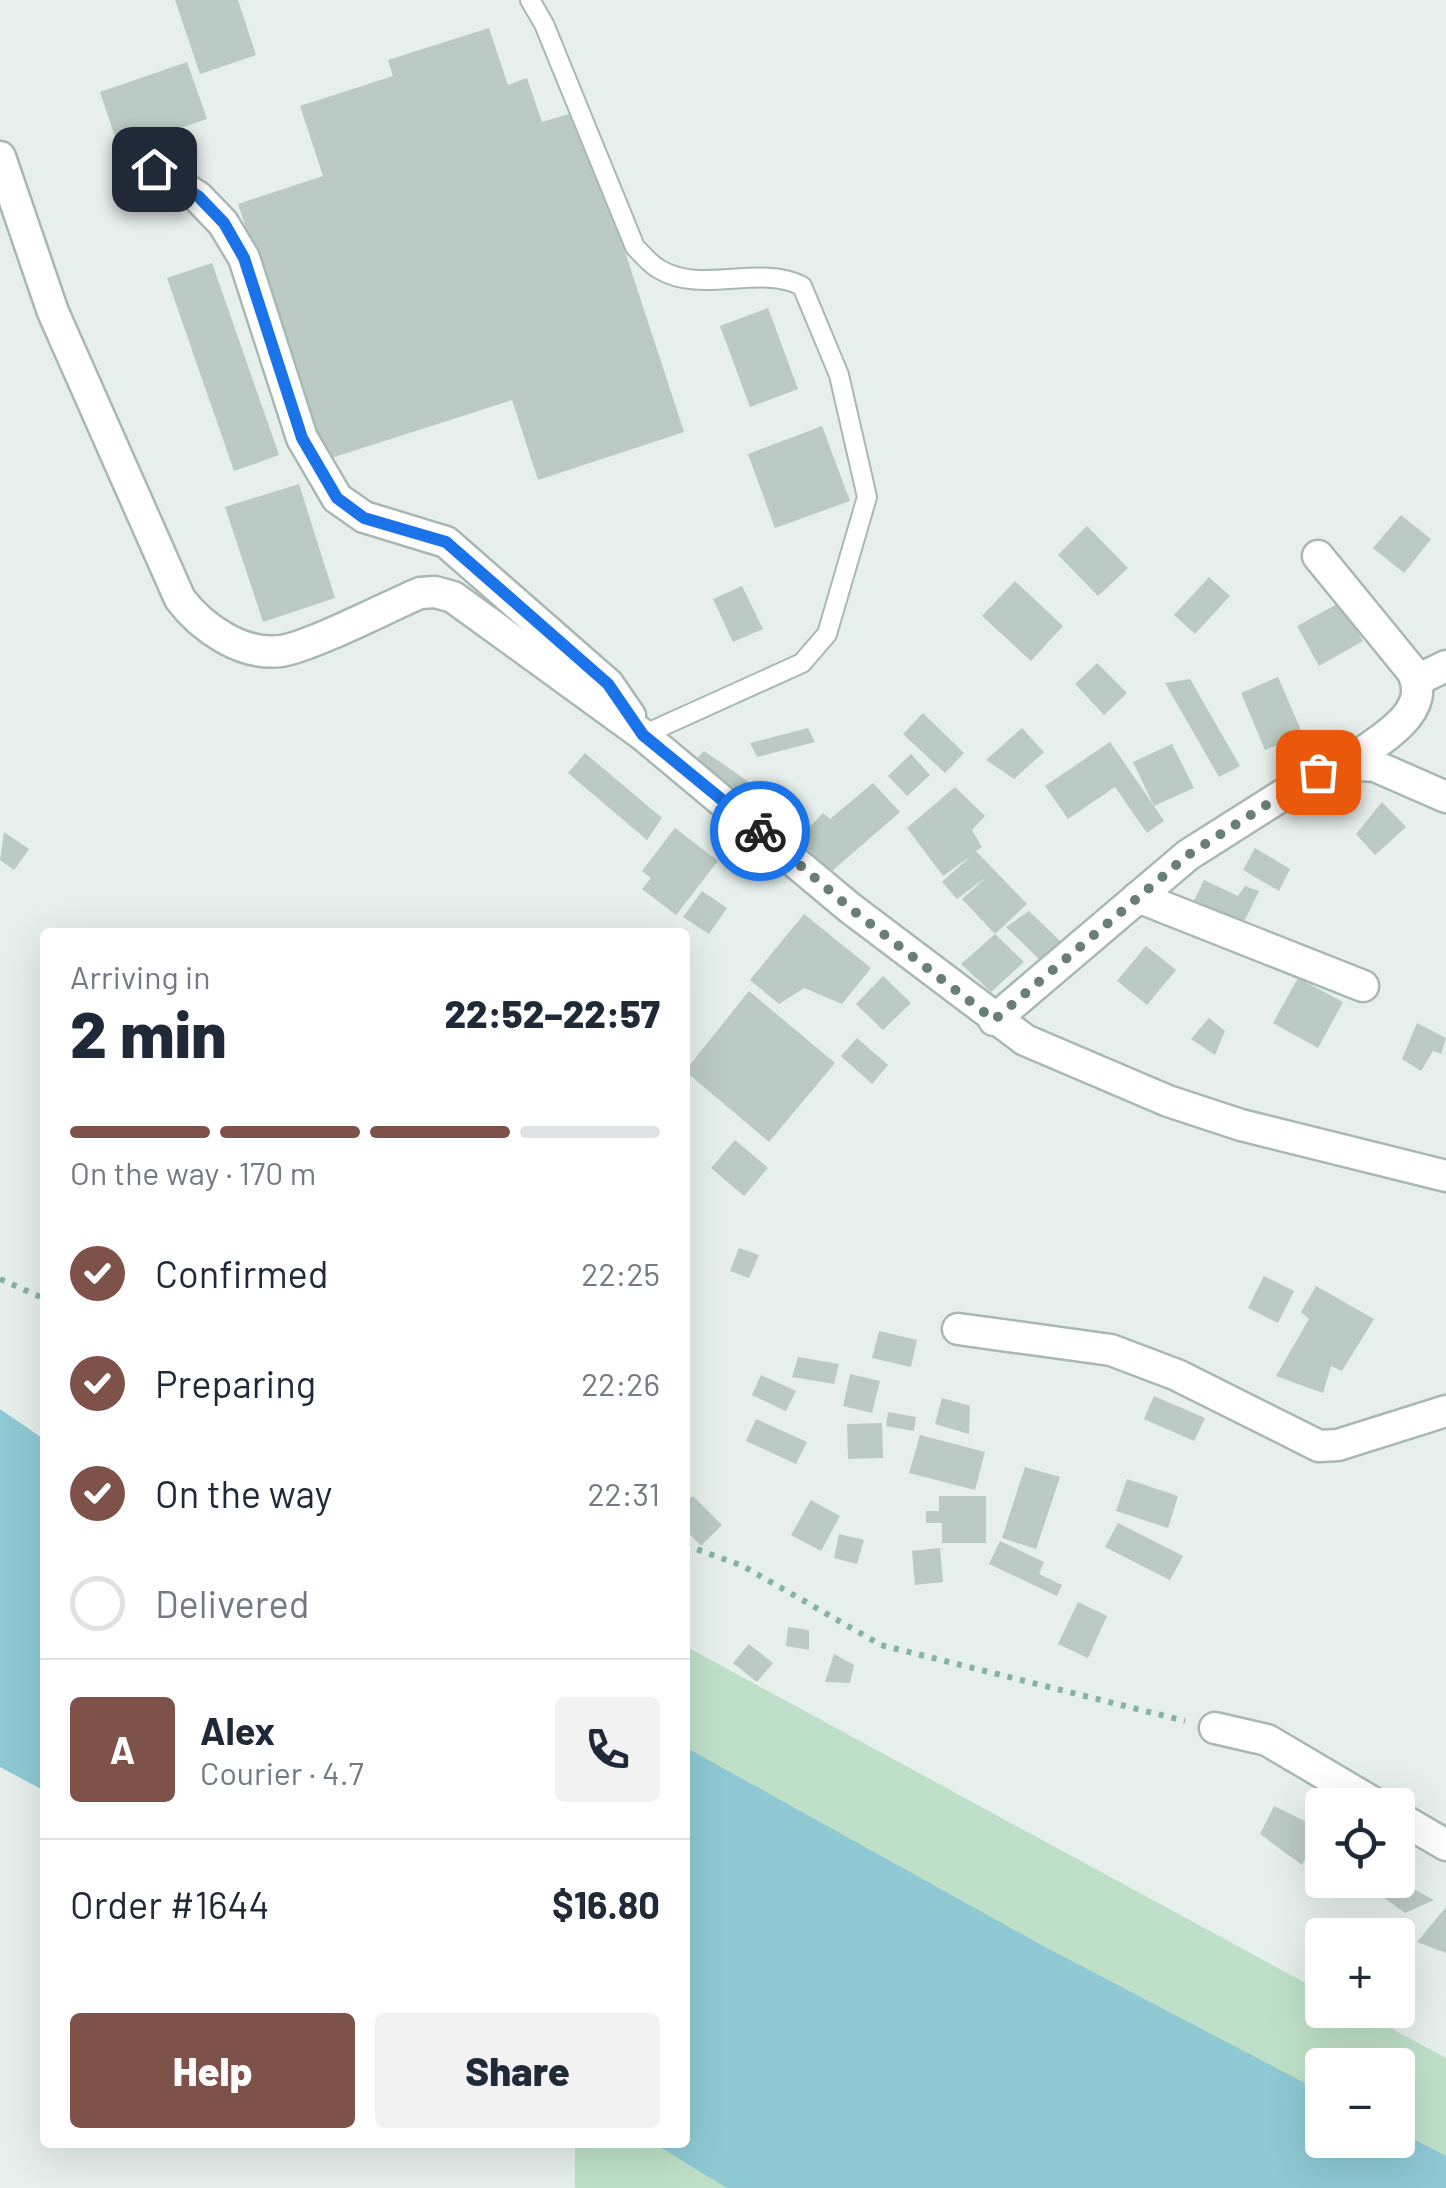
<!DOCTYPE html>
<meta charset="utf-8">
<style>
body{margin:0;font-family:Barlow,sans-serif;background:#f2f2f3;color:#1f2937;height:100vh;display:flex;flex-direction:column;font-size:38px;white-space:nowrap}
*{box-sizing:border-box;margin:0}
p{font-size:32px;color:#747a83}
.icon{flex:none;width:55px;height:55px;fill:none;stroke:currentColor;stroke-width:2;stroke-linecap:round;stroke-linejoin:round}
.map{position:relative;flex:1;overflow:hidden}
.side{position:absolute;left:40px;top:928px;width:650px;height:1220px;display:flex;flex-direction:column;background:#fff;border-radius:10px;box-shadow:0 10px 40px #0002}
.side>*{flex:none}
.tools{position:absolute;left:1305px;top:1788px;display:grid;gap:20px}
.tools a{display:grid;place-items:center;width:110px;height:110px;border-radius:10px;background:#fff;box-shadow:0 10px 40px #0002;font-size:50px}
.pin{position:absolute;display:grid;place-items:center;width:85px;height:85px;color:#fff;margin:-42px;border-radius:20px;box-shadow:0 5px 15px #0006}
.courier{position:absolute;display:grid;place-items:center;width:100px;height:100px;margin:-50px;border:8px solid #1a73e8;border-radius:50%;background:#fff;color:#222;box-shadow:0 2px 12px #0007}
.headline em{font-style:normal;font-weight:800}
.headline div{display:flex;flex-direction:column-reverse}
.headline{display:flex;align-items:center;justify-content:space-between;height:170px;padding:0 30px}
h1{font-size:65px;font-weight:800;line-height:75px}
.bar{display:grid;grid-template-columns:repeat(4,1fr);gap:15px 10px;align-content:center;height:120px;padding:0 30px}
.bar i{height:12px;border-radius:8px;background:#e0e1e3}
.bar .active{background:#7f5249}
.bar p{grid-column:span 4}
.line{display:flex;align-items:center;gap:25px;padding:0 30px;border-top:2px solid #e0e1e3}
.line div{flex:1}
.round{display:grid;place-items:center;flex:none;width:105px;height:105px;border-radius:10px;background:#f2f2f3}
ol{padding:0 30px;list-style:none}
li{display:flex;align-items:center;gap:30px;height:110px}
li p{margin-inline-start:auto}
li .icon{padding:10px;border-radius:50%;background:#7f5249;color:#fff;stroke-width:4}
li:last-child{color:#747a83}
li i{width:55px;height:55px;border:5px solid #e0e1e3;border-radius:50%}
.button{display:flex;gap:20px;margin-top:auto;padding:20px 30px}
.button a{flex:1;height:115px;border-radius:10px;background:#7f5249;color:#fff;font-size:40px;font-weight:800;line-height:115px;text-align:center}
.button a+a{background:#f2f2f3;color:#1f2937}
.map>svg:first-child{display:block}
</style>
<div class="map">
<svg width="1446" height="2188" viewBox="0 0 1446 2188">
<rect width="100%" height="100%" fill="#e6efeb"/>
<g fill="#bfe0c8" fill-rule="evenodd">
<path d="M685 1646 1322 1992V2010H1357L1446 2058V2188L685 1970ZM1322 2065H1398V2140H1322Z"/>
<polygon points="685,2142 808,2188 575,2188 575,2143"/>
</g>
<g fill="#8ec9d4">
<polygon points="0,1409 45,1440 45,1791 0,1767"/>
<polygon points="685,1747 1047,1948 1322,2092 1322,2140 1398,2140 1398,2131 1446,2156 1446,2188 727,2188 653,2143 685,2142"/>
</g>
<g fill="#bbcac4">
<polygon points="175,0 238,0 256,55 200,74"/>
<polygon points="489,28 508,85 527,78 542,122 579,111 684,432 538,480 512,400 322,461 238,204 323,176 300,106 393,76 388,60"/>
<polygon points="187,62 207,119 119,149 100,92"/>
<polygon points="212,263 279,455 234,471 167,278"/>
<polygon points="768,308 798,389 750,407 720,326"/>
<polygon points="822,426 850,501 775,528 748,454"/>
<polygon points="299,484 335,598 263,622 225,507"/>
<polygon points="1401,515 1431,539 1404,573 1373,548"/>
<polygon points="1087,526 1128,568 1098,596 1058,555"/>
<polygon points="1209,577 1230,596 1195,634 1174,615"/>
<polygon points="1015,581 1063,626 1031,661 982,616"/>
<polygon points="742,586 763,629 733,642 713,599"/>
<polygon points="1341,602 1363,641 1319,666 1297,626"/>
<polygon points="1097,663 1127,693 1104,715 1075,684"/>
<polygon points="1278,677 1303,735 1265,750 1241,693"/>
<polygon points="1190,679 1240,766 1219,777 1165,683"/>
<polygon points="923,713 964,753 945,773 903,734"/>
<polygon points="808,728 815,742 757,757 750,743"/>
<polygon points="1022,728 1044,752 1014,779 986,760"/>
<polygon points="1110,742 1154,806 1133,762 1172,744 1194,788 1154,806 1164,821 1147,833 1115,787 1068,819 1045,786"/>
<polygon points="704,751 766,794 755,802 695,760"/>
<polygon points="585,753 662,818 647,840 568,773"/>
<polygon points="911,754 930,775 907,796 888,776"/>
<polygon points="873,783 900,812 831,872 798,839 823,813 830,819"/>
<polygon points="955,787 985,816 972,830 982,847 976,851 1027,904 995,934 1024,962 991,992 961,964 995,934 962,899 988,876 957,899 942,882 971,856 943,876 907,828"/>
<polygon points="1382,802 1406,827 1375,855 1356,834"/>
<polygon points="675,828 718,861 676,915 642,889 651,878 642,871"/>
<polygon points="4,832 29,849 14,870 0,860"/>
<polygon points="1255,848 1290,869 1279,891 1243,870"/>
<polygon points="1204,880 1238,896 1245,886 1259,891 1245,920 1209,921 1191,907"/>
<polygon points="702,891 727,908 709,934 683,917"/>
<polygon points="1029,911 1060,941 1041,961 1006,927"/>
<polygon points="804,914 871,968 842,1004 804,988 779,1004 750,980"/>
<polygon points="1146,946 1176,970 1147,1005 1117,981"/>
<polygon points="883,976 911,1003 883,1030 856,1004"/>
<polygon points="1298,978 1343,1002 1318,1048 1273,1023"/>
<polygon points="749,991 835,1063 769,1142 685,1071"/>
<polygon points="1209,1018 1225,1031 1215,1055 1191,1039"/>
<polygon points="1417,1023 1446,1038 1441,1054 1433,1051 1421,1071 1402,1059"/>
<polygon points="857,1038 888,1065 872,1084 841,1056"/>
<polygon points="735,1140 768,1168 744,1196 711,1168"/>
<polygon points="739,1248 759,1255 749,1278 730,1271"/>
<polygon points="1264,1276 1294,1291 1278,1323 1248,1308"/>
<polygon points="1316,1286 1374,1319 1342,1371 1331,1366 1323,1393 1276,1376 1309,1319 1301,1312"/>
<polygon points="879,1331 917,1340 911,1367 872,1358"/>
<polygon points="798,1357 839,1364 834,1384 792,1377"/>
<polygon points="850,1374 880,1381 872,1413 843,1406"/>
<polygon points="761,1375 796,1391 786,1411 752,1395"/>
<polygon points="1154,1396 1205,1418 1194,1441 1144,1419"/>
<polygon points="942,1398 970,1406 969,1434 935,1424"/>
<polygon points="888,1412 916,1417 914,1431 886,1426"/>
<polygon points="756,1419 807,1442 796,1464 746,1441"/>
<polygon points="882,1423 883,1458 848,1459 847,1424"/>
<polygon points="920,1435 985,1452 975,1490 909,1473"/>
<polygon points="1025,1467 1060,1477 1036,1549 1002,1538"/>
<polygon points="1127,1479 1178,1496 1168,1528 1116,1511"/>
<polygon points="693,1496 722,1525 701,1546 685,1529 685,1503"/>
<polygon points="939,1496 986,1496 986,1543 942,1543 942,1523 926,1523 926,1511 939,1511"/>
<polygon points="811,1500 840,1516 821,1551 791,1535"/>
<polygon points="1118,1523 1183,1556 1170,1580 1105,1547"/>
<polygon points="839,1534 864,1540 857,1564 834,1558"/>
<polygon points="1000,1541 1044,1562 1039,1574 1062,1585 1057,1596 989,1564"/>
<polygon points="940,1548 943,1582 915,1585 912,1551"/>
<polygon points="1078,1602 1107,1616 1088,1658 1058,1644"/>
<polygon points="788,1627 809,1630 809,1650 786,1646"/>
<polygon points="749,1644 773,1663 757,1682 733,1663"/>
<polygon points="834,1654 854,1665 850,1683 825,1682"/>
<polygon points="1274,1806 1321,1829 1302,1865 1260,1834"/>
<polygon points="1321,1831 1322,1874 1312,1881"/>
<polygon points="1371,1880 1397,1880 1434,1900 1405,1913 1370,1888"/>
<polygon points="1446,1907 1446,1953 1417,1942"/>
</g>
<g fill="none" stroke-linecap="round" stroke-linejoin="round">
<defs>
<path id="service" d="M530 0 544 24 635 247C642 254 650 264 659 269 701 295 759 264 802 286L839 375 867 497 827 634 802 663 643 735"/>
<g id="minor">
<path d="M0 157 53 312 180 599C202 628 242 656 281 651 312 646 387 607 420 593L435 592 453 597 643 735 850 908 1025 1040 1168 1101 1241 1125 1446 1176"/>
<polyline points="154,169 198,197 223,223 244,258 302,438 337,498 364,517 446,542 608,684 630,716"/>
<path d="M1318 556 1412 671C1435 714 1375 742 1346 764"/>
<polyline points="1417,680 1446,666"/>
<polyline points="1138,897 1363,986"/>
<polyline points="994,1020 1188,855 1319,772 1346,764 1375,766 1446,797"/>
<polyline points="958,1329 1111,1350 1177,1375 1319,1446 1338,1445 1446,1411"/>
<polyline points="1215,1728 1267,1740 1377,1805"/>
<polyline points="1398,1817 1446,1845"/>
</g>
</defs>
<use href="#service" stroke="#a8b8b2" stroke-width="22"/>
<use href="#minor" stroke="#a8b8b2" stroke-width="35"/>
<g stroke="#86b3a5" stroke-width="6" stroke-dasharray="5 8" stroke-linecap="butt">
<polyline points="0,1279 45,1299"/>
<polyline points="685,1545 743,1566 881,1645 1185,1721"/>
</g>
<use href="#service" stroke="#fff" stroke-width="18"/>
<use href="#minor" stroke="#fff" stroke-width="30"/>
</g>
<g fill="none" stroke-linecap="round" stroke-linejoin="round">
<polyline stroke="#687f78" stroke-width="10" stroke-dasharray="0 18" points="760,831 850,908 994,1020 1188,855 1318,772"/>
<polyline stroke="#1a73e8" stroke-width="12" points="154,169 198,196 224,223 244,258 302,438 337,498 364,518 446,542 608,684 643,735 760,831"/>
</g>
</svg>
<div class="tools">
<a><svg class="icon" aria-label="locate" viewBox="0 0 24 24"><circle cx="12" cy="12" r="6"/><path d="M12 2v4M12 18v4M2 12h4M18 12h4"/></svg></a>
<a>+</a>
<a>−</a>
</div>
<div class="pin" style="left:1318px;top:772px;background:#ea580c"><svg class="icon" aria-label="bag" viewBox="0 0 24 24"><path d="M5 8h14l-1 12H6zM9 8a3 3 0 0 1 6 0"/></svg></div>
<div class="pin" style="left:154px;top:169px;background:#1f2937"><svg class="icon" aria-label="home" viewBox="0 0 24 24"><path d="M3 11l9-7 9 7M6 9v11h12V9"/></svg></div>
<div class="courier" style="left:760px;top:831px"><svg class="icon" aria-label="bike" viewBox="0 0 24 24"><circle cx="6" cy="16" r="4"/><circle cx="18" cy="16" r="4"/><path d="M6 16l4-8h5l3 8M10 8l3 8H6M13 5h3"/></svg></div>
<section class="side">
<div class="headline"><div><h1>2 min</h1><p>Arriving in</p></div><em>22:52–22:57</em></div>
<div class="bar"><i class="active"></i><i class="active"></i><i class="active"></i><i></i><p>On the way · 170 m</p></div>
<ol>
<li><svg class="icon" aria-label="check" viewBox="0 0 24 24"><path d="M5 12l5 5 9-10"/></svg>Confirmed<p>22:25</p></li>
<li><svg class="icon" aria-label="check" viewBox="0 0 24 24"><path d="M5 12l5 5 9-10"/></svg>Preparing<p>22:26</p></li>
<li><svg class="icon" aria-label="check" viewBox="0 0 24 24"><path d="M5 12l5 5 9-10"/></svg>On the way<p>22:31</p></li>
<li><i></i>Delivered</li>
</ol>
<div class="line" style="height:180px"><b class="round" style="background:#7f5249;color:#fff">A</b><div><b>Alex</b><p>Courier · 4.7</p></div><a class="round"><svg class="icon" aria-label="phone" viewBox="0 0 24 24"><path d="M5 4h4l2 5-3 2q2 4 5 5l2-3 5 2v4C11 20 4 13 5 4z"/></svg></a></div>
<div class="line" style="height:130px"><div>Order #1644</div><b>$16.80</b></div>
<div class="button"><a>Help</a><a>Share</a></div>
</section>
</div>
